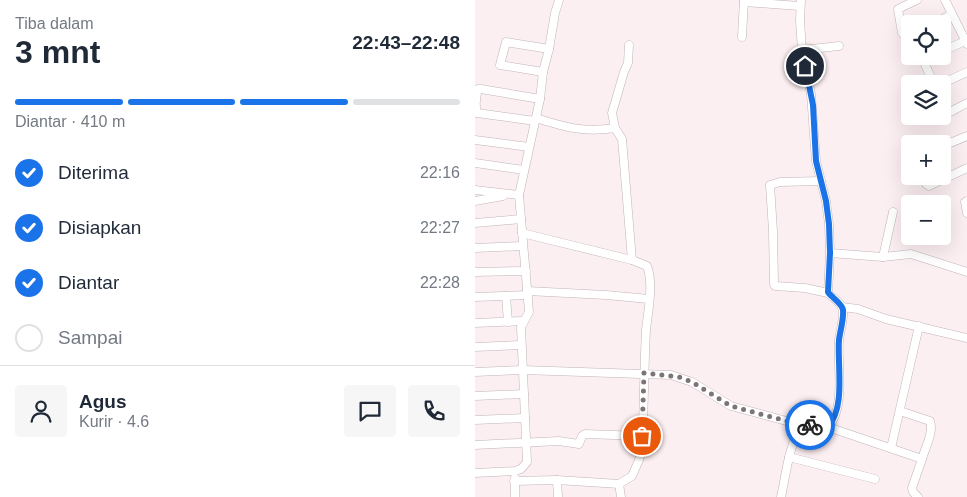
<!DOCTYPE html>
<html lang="id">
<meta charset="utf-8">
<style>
body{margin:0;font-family:Helvetica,sans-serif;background:#f6f6f7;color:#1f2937;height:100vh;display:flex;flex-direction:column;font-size:19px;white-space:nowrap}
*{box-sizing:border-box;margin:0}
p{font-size:16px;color:#747a83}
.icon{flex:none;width:28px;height:28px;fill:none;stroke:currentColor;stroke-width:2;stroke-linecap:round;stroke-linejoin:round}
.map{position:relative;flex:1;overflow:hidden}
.details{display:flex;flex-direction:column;background:#fff;width:475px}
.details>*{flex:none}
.fabs{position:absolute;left:426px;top:15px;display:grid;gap:10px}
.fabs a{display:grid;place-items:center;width:50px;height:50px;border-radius:5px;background:#fff;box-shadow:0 5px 20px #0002;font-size:25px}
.pin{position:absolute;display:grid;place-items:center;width:42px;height:42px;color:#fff;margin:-21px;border:2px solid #fff;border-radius:50%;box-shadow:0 1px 5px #0007}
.courier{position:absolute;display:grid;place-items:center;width:50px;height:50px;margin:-25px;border:4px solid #1a73e8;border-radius:50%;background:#fff;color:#222;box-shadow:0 1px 6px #0007}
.summary em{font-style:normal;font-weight:600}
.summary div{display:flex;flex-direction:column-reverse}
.summary{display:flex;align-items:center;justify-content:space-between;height:85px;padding:0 15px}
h1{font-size:32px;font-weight:600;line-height:38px}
.bar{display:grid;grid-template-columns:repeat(4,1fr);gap:8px 5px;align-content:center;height:60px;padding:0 15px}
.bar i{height:6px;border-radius:4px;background:#e0e1e3}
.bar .on{background:#1a73e8}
.bar p{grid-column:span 4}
.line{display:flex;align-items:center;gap:12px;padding:0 15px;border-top:1px solid #e0e1e3}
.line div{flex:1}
.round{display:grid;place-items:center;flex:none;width:52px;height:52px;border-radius:5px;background:#f6f6f7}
ol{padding:0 15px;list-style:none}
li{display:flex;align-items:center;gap:15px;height:55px}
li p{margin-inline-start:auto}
li .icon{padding:5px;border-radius:50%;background:#1a73e8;color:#fff;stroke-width:4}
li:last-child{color:#747a83}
li i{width:28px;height:28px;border:2px solid #e0e1e3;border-radius:50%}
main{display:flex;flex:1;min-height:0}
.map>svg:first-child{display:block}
</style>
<main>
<section class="details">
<div class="summary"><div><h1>3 mnt</h1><p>Tiba dalam</p></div><em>22:43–22:48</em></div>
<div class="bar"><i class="on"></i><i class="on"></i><i class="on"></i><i></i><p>Diantar · 410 m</p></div>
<ol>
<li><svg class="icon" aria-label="check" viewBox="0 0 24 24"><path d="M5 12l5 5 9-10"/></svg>Diterima<p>22:16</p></li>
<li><svg class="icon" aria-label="check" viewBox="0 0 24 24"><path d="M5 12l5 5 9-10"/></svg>Disiapkan<p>22:27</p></li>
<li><svg class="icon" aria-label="check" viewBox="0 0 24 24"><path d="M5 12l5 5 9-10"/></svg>Diantar<p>22:28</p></li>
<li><i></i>Sampai</li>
</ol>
<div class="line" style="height:90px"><a class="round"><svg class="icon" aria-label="person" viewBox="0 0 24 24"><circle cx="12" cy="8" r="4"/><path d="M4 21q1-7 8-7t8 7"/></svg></a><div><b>Agus</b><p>Kurir · 4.6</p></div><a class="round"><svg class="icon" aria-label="chat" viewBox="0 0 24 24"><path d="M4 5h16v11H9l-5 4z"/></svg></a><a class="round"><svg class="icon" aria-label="phone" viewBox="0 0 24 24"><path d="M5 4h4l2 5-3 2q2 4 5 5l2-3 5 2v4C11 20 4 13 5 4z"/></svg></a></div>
</section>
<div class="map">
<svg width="492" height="497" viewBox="0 0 492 497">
<rect width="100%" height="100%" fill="#fceff2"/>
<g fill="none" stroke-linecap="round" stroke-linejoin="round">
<defs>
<g id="street">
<path d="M326 0 325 21 327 50 336 94 341 161 351 201 354 224 355 253 353 293C357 298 367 302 368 310 369 320 365 331 364 340 362 364 371 409 353 427"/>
<polyline points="470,0 492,44"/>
<polyline points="269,2 325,6"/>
<polyline points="458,24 477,14"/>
<polyline points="435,35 431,36 427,33 423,9 442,0"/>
<polyline points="267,37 269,0"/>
<polyline points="154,45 153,63 149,72 137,113 140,128 147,139 157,260"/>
<polyline points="327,50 364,46"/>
<polyline points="468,51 490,41"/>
<polyline points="457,56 448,60 459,84"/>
<polyline points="68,72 25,65 31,42 74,49"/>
<polyline points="466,84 492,72"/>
<polyline points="477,111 492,103"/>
<path d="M61 118C90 127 108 133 140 128"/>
<path d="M60 121 2 113C0 106 1 96 3 89H6L65 99"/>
<polyline points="0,140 54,147"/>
<polyline points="468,146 492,136"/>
<polyline points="0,163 49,170"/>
<polyline points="447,176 451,184 454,186 492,168"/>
<polyline points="346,181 305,182 295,185 298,231 299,284 300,286 330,288 353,293"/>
<polyline points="0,190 44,195"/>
<polyline points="0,201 28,196"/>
<polyline points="492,201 490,202 492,213"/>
<polyline points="0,223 46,219"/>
<polyline points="0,248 48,246"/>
<polyline points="355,253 408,257 436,254 492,272"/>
<polyline points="408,257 418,212"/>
<polyline points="0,272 51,271"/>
<polyline points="52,291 131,295 174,299"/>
<polyline points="31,296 33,322"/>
<polyline points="0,297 53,295"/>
<polyline points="367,307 383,309 411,319 492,338"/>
<polyline points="0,323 48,321"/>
<polyline points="0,347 46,345"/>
<polyline points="0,372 47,370 196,375 217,382 256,406 326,425"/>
<polyline points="0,396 49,394"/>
<path d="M425 411 455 421C459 432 450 448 447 459"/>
<polyline points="0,420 50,418"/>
<polyline points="0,445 84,441 104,444 107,436 110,434 167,436"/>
<polyline points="416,448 444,326"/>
<polyline points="314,457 400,479"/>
<polyline points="0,473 40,471 46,469 52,462 46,327 54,312 44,195 65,99 68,72 74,49 80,13 84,0"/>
<polyline points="40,478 40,497"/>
<polyline points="82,480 83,497"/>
<path d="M39 481 82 480 144 484 157 476 164 460 167 449C169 409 169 370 171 330 173 311 179 284 172 266L157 260 47 233"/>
<polyline points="144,484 146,497"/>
<path d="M306 497C311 475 314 442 328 424L353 427 447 459 437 488 438 492 443 497"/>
</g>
</defs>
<use href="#street" stroke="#c1b4b7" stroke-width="9"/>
<use href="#street" stroke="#fff" stroke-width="8"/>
</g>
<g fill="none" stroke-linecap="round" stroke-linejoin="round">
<polyline stroke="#7c7476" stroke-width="5" stroke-dasharray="0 9" points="167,436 169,373 204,377 217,382 256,406 326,425 335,425"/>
<path stroke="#1a73e8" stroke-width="6" d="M330 66 338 105 341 161 351 201 354 224 355 253 353 292C357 298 367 303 368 310 369 319 365 331 364 340 362 364 371 408 353 426L335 425"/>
</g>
</svg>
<div class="fabs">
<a><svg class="icon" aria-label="locate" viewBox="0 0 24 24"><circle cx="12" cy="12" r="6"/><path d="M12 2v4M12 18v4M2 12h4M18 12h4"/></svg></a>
<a><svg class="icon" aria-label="layers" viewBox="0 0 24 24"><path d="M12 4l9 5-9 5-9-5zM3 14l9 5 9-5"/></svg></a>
<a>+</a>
<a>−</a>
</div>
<div class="pin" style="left:167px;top:436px;background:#ea580c"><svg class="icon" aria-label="bag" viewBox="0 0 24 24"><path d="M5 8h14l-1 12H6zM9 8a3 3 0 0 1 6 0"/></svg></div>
<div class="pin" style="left:330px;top:66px;background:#1f2937"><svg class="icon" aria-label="home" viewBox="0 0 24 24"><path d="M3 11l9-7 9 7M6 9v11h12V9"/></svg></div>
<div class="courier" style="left:335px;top:425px"><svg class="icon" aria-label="bike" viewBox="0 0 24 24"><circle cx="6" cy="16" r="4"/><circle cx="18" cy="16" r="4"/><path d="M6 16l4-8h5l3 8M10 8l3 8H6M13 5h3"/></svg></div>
</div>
</main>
